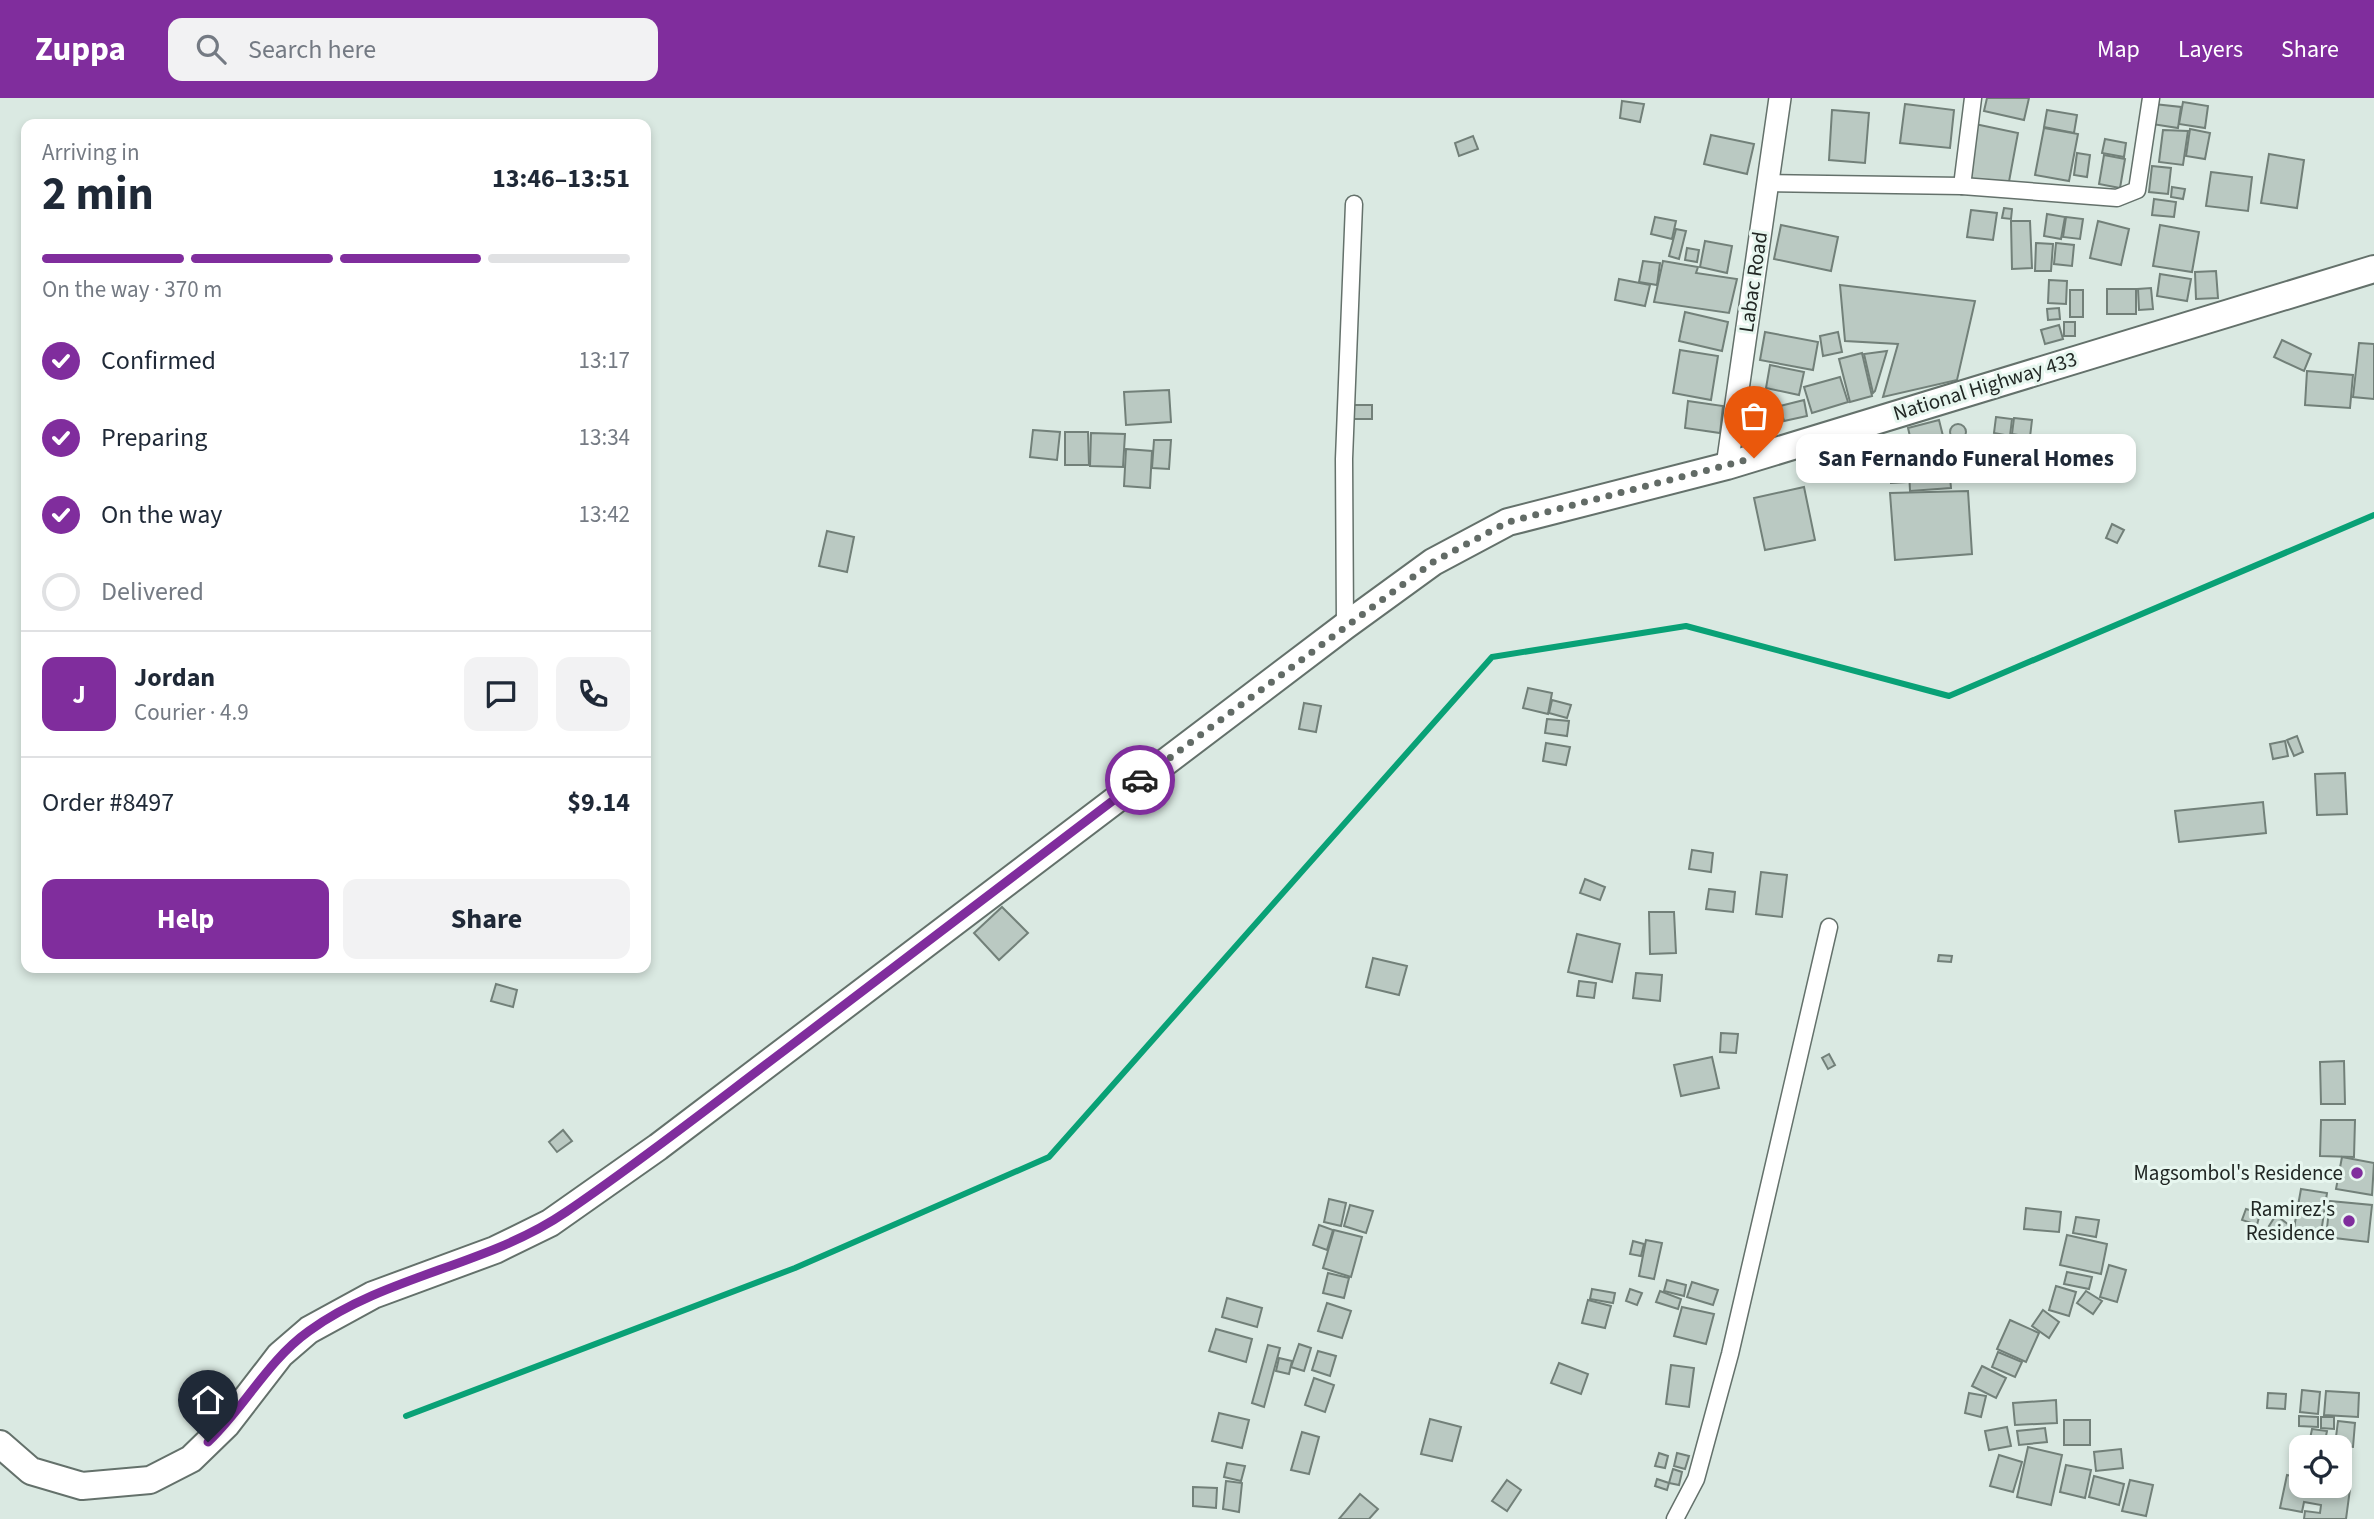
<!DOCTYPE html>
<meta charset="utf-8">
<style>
body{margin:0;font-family:"Source Sans 3",sans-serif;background:#f2f2f3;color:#1f2937;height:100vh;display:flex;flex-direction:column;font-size:26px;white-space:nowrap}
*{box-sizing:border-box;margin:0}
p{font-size:23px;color:#747a83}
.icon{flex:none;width:38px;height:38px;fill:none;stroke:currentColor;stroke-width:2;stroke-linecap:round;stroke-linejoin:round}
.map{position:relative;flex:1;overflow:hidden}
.panel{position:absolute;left:21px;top:21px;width:630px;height:854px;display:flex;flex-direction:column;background:#fff;border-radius:14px;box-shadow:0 4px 10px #0003}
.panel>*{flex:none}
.buttons{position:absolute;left:2289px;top:1337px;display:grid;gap:14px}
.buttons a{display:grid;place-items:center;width:63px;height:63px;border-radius:14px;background:#fff;box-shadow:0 4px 10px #0003;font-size:35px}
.pin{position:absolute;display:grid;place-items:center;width:60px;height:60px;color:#fff;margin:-72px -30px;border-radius:50% 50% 50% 0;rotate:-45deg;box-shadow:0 0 7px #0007}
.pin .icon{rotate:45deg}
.courier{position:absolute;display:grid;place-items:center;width:70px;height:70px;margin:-35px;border:5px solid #802d9d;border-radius:50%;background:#fff;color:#222;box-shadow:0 2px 9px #0007}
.bubble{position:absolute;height:49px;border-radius:14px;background:#fff;box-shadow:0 4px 10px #0003;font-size:23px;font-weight:700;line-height:49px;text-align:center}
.headline em{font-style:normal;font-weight:700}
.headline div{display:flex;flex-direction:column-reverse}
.headline{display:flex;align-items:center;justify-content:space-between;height:119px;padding:0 21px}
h1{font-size:46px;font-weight:700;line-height:52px}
.bar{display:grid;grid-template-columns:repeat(4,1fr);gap:10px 7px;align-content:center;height:84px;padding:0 21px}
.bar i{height:9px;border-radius:5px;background:#e0e1e3}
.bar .selected{background:#802d9d}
.bar p{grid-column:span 4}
.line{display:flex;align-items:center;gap:18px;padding:0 21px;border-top:2px solid #e0e1e3}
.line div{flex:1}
.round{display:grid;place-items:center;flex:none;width:74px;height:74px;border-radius:14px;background:#f2f2f3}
ol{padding:0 21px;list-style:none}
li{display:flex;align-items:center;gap:21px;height:77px}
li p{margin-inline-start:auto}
li .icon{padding:7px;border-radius:50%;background:#802d9d;color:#fff;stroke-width:4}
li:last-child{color:#747a83}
li i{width:38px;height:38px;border:4px solid #e0e1e3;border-radius:50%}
.primary-button{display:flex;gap:14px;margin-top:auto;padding:14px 21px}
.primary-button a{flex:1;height:80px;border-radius:14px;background:#802d9d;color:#fff;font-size:28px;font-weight:700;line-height:80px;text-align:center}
.primary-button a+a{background:#f2f2f3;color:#1f2937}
header{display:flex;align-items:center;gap:42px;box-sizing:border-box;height:98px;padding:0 35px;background:#802d9d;color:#fff}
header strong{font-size:33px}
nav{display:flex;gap:38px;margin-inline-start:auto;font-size:24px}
.search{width:490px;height:63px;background:#f2f2f3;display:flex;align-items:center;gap:18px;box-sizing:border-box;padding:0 24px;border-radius:14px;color:#747a83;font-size:26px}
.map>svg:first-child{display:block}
</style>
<header>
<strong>Zuppa</strong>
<div class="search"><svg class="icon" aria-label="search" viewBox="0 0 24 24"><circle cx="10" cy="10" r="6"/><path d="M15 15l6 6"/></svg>Search here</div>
<nav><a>Map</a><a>Layers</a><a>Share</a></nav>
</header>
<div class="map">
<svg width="2374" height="1421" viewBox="0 0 2374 1421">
<rect width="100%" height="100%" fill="#dae9e2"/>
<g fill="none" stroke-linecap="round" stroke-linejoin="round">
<polyline stroke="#09a176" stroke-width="6" points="406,1318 795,1170 1049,1059 1492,559 1686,528 1949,598 2374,417"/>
</g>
<g fill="#bac9c2" stroke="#728079" stroke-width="2">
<polygon points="1987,0 2029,0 2024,22 1984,13"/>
<polygon points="1622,3 1644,6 1640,24 1620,20"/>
<polygon points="2183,4 2208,8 2205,30 2179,26"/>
<polygon points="1905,6 1954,12 1950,50 1900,45"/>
<polygon points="2154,6 2181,9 2178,30 2152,26"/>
<polygon points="1832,12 1869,15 1865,65 1829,62"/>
<polygon points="2047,12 2077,17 2074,35 2044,29"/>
<polygon points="1975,26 2018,35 2008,89 1964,80"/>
<polygon points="2044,30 2078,36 2069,83 2035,77"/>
<polygon points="2190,31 2210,35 2205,61 2186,58"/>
<polygon points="2163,32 2188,33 2183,67 2159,64"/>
<polygon points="1711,37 1754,46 1747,76 1704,66"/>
<polygon points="1473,38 1478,51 1459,58 1455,45"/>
<polygon points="2105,41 2126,45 2124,59 2102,55"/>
<polygon points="2077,55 2090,57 2087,79 2074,77"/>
<polygon points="2269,56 2304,62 2297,110 2261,105"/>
<polygon points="2104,57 2125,61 2120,90 2099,86"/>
<polygon points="2152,68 2171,70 2168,96 2149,94"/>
<polygon points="2211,74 2252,79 2248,113 2206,108"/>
<polygon points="2172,89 2185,91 2183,101 2171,99"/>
<polygon points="2154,101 2176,104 2174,119 2152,117"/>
<polygon points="2004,110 2012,111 2011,121 2002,120"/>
<polygon points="1971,112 1997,115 1993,142 1967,139"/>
<polygon points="2047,116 2065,119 2061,141 2044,138"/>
<polygon points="1655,119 1676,123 1672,141 1651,136"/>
<polygon points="2066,119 2083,121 2080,141 2063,139"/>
<polygon points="2011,123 2030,123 2032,170 2012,171"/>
<polygon points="2098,123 2129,131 2121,167 2090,160"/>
<polygon points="1781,127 1838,139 1831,173 1774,161"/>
<polygon points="2160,127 2199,134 2192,174 2153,168"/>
<polygon points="1676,131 1686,133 1679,161 1669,158"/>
<polygon points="1705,143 1732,148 1727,175 1700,169"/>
<polygon points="2036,145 2053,146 2051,173 2035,173"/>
<polygon points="2056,145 2074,147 2072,168 2054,166"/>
<polygon points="1687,150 1699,152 1697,164 1685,162"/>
<polygon points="1643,163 1660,165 1657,187 1639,184"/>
<polygon points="1663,163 1698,169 1696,175 1737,181 1729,215 1654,204"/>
<polygon points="2216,173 2218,200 2196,201 2195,174"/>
<polygon points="2160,176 2191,181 2187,203 2157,198"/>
<polygon points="1619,181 1650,187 1645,208 1615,202"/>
<polygon points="2049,182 2067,183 2066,206 2048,205"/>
<polygon points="1840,187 1975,203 1957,282 1883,299 1898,246 1845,243"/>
<polygon points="2151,190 2153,211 2139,212 2138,191"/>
<rect x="2107" y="191" width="29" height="25"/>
<rect x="2070" y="192" width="13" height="27"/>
<polygon points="2059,210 2060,221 2048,222 2047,211"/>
<polygon points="1685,214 1728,224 1722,253 1679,243"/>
<rect x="2064" y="224" width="11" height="14"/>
<polygon points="2059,227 2063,241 2045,246 2041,232"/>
<polygon points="1765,234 1818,244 1813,272 1760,262"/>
<polygon points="1838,234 1842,254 1823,258 1820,238"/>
<polygon points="2282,242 2311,256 2304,273 2274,259"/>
<polygon points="2359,245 2374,246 2374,301 2353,299"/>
<polygon points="1680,252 1718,258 1711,302 1673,295"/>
<polygon points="1887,253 1875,293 1873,295 1864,256"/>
<polygon points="1862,255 1872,298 1850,304 1839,261"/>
<polygon points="1770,267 1804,274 1799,297 1766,290"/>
<polygon points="2307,273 2353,277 2350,310 2305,307"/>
<polygon points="1840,279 1848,304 1812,315 1804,289"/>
<polygon points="1169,292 1171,324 1126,327 1124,294"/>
<polygon points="1804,302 1807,318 1784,323 1780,308"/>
<polygon points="1688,303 1723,308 1720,335 1685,330"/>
<rect x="1351" y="307" width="21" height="14"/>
<polygon points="1996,319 2012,321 2010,338 1994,335"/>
<polygon points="2014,320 2032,322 2030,339 2012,336"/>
<polygon points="1939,322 1945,346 1913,351 1908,330"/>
<circle cx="1958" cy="334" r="8"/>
<polygon points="1033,332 1060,334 1057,362 1030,359"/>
<polygon points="1065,334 1088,334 1089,367 1065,367"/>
<polygon points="1091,335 1125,336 1123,369 1090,368"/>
<polygon points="1995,339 2029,343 2028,361 1993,357"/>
<polygon points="1154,342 1171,342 1169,371 1152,370"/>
<polygon points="1947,347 1951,390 1910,393 1908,352"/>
<rect x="1971" y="349" width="15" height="12"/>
<polygon points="1965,350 1966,381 1954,381 1953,351"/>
<polygon points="1126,351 1152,353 1150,390 1124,388"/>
<polygon points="1890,352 1906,352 1907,384 1891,385"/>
<polygon points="1984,363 1992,363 1991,377 1983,376"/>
<polygon points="2024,370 2028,378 2019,383 2015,376"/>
<polygon points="1804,389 1815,442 1765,452 1754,400"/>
<polygon points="1968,393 1972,456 1895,462 1890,395"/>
<polygon points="2112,426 2124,432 2117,445 2106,440"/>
<polygon points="827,433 854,439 847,474 819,468"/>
<polygon points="1528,590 1552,595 1548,616 1523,610"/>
<polygon points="1552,602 1571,607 1567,620 1549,615"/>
<polygon points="1304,605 1321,608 1316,634 1299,631"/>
<polygon points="1547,621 1569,623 1567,638 1545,635"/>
<polygon points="2297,638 2303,654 2294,658 2287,642"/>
<polygon points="2285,643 2288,658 2273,661 2270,646"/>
<polygon points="1546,645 1570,649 1566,667 1543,663"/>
<polygon points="2345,675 2347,716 2317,717 2315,676"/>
<polygon points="2263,704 2266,735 2179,744 2175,713"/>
<polygon points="1692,752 1713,755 1711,774 1689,771"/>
<polygon points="1761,774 1787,777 1782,819 1756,816"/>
<polygon points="1585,781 1605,789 1600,802 1580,795"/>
<polygon points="1709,791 1735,794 1733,814 1706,811"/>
<polygon points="1002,809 1028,835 999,862 974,835"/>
<polygon points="1649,814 1674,814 1676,855 1650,856"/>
<polygon points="1577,836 1620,846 1612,884 1568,874"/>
<polygon points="1939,857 1952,858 1951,864 1938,863"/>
<polygon points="1373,860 1407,868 1399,897 1366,889"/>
<polygon points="1636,875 1662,877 1660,903 1633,900"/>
<polygon points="1579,883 1596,885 1594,900 1577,898"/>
<polygon points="496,886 517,892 513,909 491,903"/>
<polygon points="1721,935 1738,936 1736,955 1720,954"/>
<polygon points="1829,956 1835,967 1828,971 1822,960"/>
<polygon points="1712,959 1719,990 1681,998 1674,967"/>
<polygon points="2344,963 2345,1006 2321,1006 2320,964"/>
<polygon points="2321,1022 2355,1022 2354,1059 2320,1058"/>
<polygon points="563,1032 572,1043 557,1054 549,1044"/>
<polygon points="2342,1059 2374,1065 2372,1097 2336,1091"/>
<polygon points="2301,1091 2327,1095 2321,1135 2294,1130"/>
<polygon points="1329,1101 1346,1105 1341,1128 1324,1124"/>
<polygon points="2330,1103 2372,1107 2368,1144 2326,1139"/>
<polygon points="1350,1107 1373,1113 1366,1135 1344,1128"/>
<polygon points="2026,1110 2061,1114 2059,1134 2024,1131"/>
<polygon points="2246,1111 2260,1115 2257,1127 2242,1122"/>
<polygon points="2276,1117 2294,1131 2288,1141 2269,1128"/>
<polygon points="2076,1119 2099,1122 2096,1139 2073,1135"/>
<polygon points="1319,1127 1333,1132 1327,1152 1313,1147"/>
<polygon points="1334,1132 1362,1139 1351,1179 1323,1170"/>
<polygon points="2067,1137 2107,1146 2101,1176 2060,1167"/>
<polygon points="1646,1142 1662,1145 1654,1181 1639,1178"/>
<polygon points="1633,1143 1644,1146 1641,1158 1630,1156"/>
<polygon points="2109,1167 2126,1172 2117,1204 2100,1199"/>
<polygon points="2067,1174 2092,1179 2089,1191 2064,1186"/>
<polygon points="1328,1175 1349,1180 1344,1200 1323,1195"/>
<polygon points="1667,1182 1686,1187 1684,1198 1664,1193"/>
<polygon points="1692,1184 1718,1192 1713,1207 1687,1199"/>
<polygon points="2056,1188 2076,1194 2069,1218 2049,1212"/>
<polygon points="1592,1191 1615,1195 1613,1205 1590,1201"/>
<polygon points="1630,1191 1642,1195 1637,1207 1626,1203"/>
<polygon points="1660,1193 1681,1201 1678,1211 1656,1204"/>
<polygon points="2086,1193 2102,1203 2093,1216 2077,1205"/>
<polygon points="1227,1200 1262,1210 1257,1229 1222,1219"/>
<polygon points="1588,1202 1611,1208 1605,1230 1582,1225"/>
<polygon points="1327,1205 1351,1213 1342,1240 1318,1233"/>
<polygon points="1682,1209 1714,1216 1706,1246 1674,1238"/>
<polygon points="2043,1212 2059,1224 2049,1240 2032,1228"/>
<polygon points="2010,1222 2039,1235 2026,1264 1997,1251"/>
<polygon points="1216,1231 1252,1241 1246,1264 1209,1253"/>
<polygon points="1299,1246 1311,1250 1304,1273 1291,1269"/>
<polygon points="1268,1247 1280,1250 1264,1309 1252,1305"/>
<polygon points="1318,1253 1336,1258 1330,1278 1312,1272"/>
<polygon points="1998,1254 2022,1264 2015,1279 1992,1269"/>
<polygon points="1279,1260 1292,1263 1289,1276 1276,1273"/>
<polygon points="1559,1265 1588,1276 1581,1296 1551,1285"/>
<polygon points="1671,1267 1694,1270 1689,1309 1666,1306"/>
<polygon points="1982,1268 2006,1280 1996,1300 1972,1288"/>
<polygon points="1314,1280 1334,1287 1325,1314 1305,1307"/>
<polygon points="2302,1292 2320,1294 2318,1316 2300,1314"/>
<polygon points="2326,1293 2359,1295 2358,1319 2324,1317"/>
<polygon points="1969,1295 1986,1298 1981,1319 1965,1315"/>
<polygon points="2268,1295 2286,1296 2285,1311 2267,1310"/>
<polygon points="2056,1302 2057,1325 2015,1327 2013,1305"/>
<polygon points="1219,1315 1249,1322 1242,1350 1212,1343"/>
<polygon points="2299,1318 2318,1319 2318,1329 2299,1328"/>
<polygon points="2321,1319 2334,1319 2334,1331 2321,1330"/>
<polygon points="1430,1321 1461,1329 1452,1363 1421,1356"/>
<rect x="2064" y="1322" width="26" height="25"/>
<polygon points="2338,1323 2355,1325 2353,1349 2335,1347"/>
<polygon points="2007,1329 2011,1348 1989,1352 1985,1333"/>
<polygon points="2045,1330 2047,1344 2019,1347 2017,1333"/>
<polygon points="2312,1331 2327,1333 2325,1343 2310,1341"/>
<polygon points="1302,1334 1319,1339 1309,1376 1291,1372"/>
<polygon points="2309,1344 2329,1347 2329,1349 2308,1349"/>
<polygon points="2028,1349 2062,1357 2051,1407 2017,1399"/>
<polygon points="2121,1351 2123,1370 2096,1373 2094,1354"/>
<polygon points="1659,1355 1668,1358 1665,1370 1655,1368"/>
<polygon points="1677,1355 1689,1358 1685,1371 1674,1368"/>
<polygon points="1999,1357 2022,1364 2013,1394 1990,1388"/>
<polygon points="1227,1365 1245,1368 1241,1383 1224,1379"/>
<polygon points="2066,1367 2091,1372 2085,1400 2060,1394"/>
<polygon points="1673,1371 1682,1374 1679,1387 1669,1385"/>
<polygon points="2287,1377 2301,1380 2301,1388 2350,1391 2346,1421 2304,1421 2305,1413 2320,1415 2321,1407 2304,1404 2302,1414 2280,1410"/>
<polygon points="2094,1378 2124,1386 2119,1407 2089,1399"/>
<polygon points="1657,1381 1669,1385 1667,1392 1655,1388"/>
<polygon points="1507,1382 1521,1392 1507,1413 1492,1403"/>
<polygon points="2130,1382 2153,1387 2146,1418 2122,1413"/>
<polygon points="1226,1383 1242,1385 1239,1414 1223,1411"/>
<polygon points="1193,1389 1217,1390 1216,1410 1193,1408"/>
<polygon points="1360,1396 1378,1411 1369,1421 1339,1421"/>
</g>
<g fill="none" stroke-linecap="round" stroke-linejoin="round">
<defs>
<g id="minor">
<polyline points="1767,85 1962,88 2117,100 2137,92 2151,0"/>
<polyline points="1962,88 1973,0"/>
<polyline points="1345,528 1344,361 1354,106"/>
<polyline points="1675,1421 1696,1381 1730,1256 1829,829"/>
</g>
<polyline id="tertiary" points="1727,368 1780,0"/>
<polyline id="primary" points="0,1346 31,1373 82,1388 150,1382 191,1361 226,1327 280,1257 309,1232 373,1197 495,1152 550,1125 658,1049 1345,528 1433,464 1508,424 1727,368 2374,171"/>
</defs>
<use href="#minor" stroke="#64716b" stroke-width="19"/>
<use href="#tertiary" stroke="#64716b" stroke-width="24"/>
<use href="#primary" stroke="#64716b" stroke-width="30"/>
<use href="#minor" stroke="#fff" stroke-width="16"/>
<use href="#tertiary" stroke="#fff" stroke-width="21"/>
<use href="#primary" stroke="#fff" stroke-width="26"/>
</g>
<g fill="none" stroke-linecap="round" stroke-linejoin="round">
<polyline stroke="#626b66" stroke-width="7" stroke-dasharray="0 12.6" points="1140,682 1433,464 1508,424 1754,360"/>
<path stroke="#802d9d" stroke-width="9" d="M208 1344C245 1309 267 1263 309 1233 386 1177 487 1168 566 1114 641 1063 712 1007 785 952 903 862 1021 772 1140 682"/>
</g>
<g fill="#802d9d" stroke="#e7f6ef" stroke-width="2.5">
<circle cx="2357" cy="1075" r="7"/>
<circle cx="2349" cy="1123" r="7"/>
</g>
<g text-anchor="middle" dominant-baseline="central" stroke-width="6" stroke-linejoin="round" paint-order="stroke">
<g font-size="21" fill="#212724" stroke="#e7f6ef">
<text transform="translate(1753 184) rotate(-82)">Labac Road</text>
<text transform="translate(1985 288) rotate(-17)">National Highway 433</text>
</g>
<g font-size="21" fill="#212724" stroke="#e7f6ef" text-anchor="end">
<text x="2343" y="1075">Magsombol's Residence</text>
<text x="2335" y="1111">Ramirez's<tspan x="2335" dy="24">Residence</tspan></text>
</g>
</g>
</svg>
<div class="buttons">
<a><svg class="icon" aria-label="locate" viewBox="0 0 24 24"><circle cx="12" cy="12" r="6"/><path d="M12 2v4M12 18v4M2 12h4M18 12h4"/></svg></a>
</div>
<div class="pin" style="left:1754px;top:360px;background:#ea580c"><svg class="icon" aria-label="bag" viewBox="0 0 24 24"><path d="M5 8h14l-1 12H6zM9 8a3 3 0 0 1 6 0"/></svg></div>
<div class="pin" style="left:208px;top:1344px;background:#1f2937"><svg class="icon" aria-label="home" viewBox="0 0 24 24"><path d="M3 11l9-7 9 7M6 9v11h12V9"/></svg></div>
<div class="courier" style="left:1140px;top:682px"><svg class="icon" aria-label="car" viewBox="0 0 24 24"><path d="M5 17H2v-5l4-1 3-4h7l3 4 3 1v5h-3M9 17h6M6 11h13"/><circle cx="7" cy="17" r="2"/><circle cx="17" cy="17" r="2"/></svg></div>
<div class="bubble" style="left:1796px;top:336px;width:340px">San Fernando Funeral Homes</div>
<section class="panel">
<div class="headline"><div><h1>2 min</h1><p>Arriving in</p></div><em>13:46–13:51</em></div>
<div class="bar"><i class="selected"></i><i class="selected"></i><i class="selected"></i><i></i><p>On the way · 370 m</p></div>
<ol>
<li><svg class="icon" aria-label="check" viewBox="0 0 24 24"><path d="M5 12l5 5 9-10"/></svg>Confirmed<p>13:17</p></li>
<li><svg class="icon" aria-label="check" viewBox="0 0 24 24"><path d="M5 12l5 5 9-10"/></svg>Preparing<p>13:34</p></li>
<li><svg class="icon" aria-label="check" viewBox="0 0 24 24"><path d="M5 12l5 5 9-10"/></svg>On the way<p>13:42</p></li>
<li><i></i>Delivered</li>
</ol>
<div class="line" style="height:126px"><b class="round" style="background:#802d9d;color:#fff">J</b><div><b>Jordan</b><p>Courier · 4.9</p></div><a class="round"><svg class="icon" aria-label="chat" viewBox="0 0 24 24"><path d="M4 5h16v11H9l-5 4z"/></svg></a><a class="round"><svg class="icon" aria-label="phone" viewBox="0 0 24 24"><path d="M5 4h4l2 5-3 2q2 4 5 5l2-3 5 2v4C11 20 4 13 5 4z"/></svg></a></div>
<div class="line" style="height:91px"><div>Order #8497</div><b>$9.14</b></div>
<div class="primary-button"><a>Help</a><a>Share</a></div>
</section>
</div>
